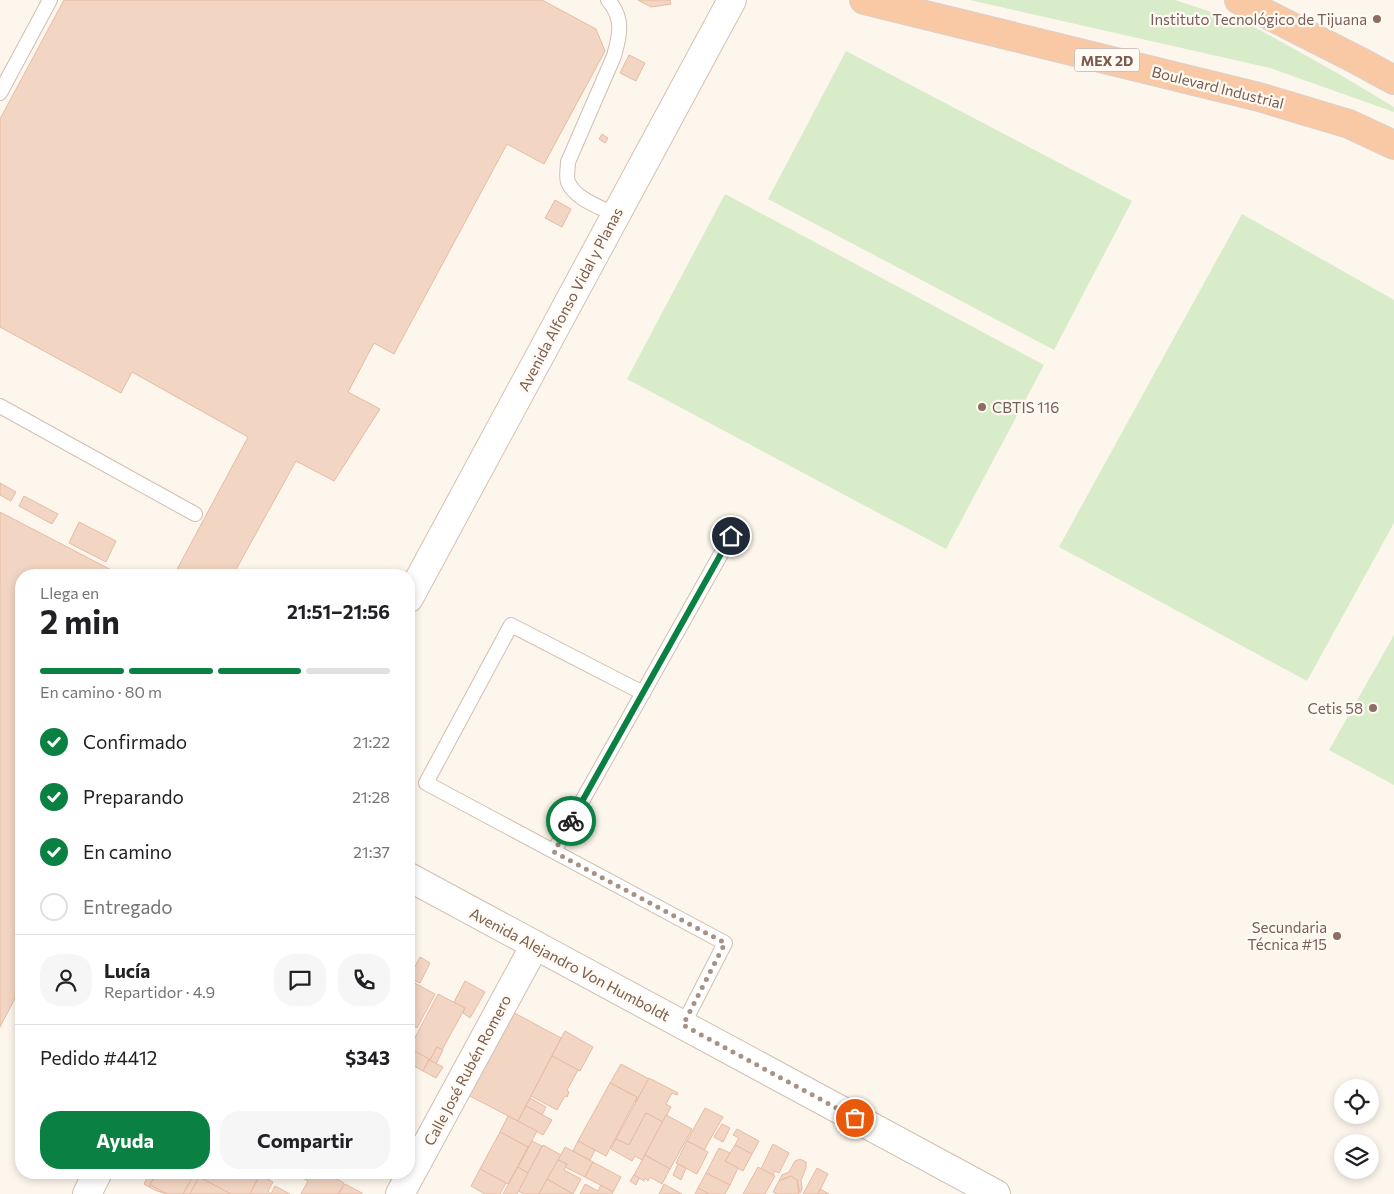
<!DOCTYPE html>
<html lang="es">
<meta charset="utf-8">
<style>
body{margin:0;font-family:Commissioner,sans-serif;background:#f6f6f6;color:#202124;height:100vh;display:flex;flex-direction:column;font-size:19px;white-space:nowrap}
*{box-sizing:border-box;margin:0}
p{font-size:16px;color:#757577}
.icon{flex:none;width:28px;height:28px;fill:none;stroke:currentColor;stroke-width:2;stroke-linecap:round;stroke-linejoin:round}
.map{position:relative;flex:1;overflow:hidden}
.details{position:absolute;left:15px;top:569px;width:400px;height:610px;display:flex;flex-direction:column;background:#fff;border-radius:20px;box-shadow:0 2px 8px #0003}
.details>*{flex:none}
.controls{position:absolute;left:1334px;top:1079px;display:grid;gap:10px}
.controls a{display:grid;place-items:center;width:45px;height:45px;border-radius:50%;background:#fff;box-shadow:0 2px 8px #0003;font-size:25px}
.pin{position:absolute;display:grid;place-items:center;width:42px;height:42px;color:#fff;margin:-21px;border:2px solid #fff;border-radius:50%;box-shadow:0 1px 5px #0007}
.courier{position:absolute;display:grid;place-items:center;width:50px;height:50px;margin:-25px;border:4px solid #0b8043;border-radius:50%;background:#fff;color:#222;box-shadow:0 1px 6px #0007}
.head em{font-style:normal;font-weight:700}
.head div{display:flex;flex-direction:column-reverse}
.head{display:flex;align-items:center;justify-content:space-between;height:85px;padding:0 25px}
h1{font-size:32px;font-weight:700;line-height:38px}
.bar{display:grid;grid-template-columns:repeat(4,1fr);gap:8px 5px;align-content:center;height:60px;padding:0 25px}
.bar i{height:6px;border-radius:4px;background:#e0e0e0}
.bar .selected{background:#0b8043}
.bar p{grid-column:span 4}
.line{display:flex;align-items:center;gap:12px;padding:0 25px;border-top:1px solid #e0e0e0}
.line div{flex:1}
.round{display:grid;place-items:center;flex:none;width:52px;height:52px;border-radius:20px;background:#f6f6f6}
ol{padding:0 25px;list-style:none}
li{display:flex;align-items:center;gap:15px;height:55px}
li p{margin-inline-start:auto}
li .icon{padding:5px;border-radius:50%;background:#0b8043;color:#fff;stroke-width:4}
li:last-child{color:#757577}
li i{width:28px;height:28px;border:2px solid #e0e0e0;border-radius:50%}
.action{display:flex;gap:10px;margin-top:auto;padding:10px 25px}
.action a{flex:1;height:58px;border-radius:20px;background:#0b8043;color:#fff;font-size:20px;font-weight:700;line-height:58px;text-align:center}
.action a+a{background:#f6f6f6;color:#202124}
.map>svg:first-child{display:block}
</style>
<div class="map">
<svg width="1394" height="1194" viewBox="0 0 1394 1194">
<rect width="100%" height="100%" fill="#fdf6ec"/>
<g fill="#d8ecc9">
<polygon points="970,0 1175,0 1251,25 1339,74 1394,107 1394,112 1270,68"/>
<polygon points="846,51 1132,201 1054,350 768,199"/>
<polygon points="725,194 1044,365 946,549 627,379"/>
<polygon points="1242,214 1394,300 1394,523 1307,681 1059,547"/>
<polygon points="1394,635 1394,785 1329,750"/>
</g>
<g fill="#f3d5c3" stroke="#e6bba3">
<polygon points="64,0 542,0 596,29 605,51 544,164 507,144 394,354 374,343 348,392 380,409 334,481 296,461 233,575 174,575 248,437 132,372 121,393 0,327 0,119"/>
<polygon points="638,0 670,0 671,4 651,7"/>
<polygon points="629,55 645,63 636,81 620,73"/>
<polygon points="602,134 608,138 605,143 599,139"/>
<polygon points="555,200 571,209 562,227 545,218"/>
<polygon points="0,483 16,492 11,501 0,495"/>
<polygon points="24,496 58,514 52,524 19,506"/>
<polygon points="0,512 121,575 21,575 21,987 0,1027"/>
<polygon points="79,522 116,541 106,562 69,543"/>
<polygon points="420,957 430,963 420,983 409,978"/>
<polygon points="409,980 435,994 417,1028 409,1023 409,1005 413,997 409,994"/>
<polygon points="465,981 485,992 470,1018 463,1013 465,1008 454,1002"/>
<polygon points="438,994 465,1008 442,1050 437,1047 430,1060 411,1049 409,1052 409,1049"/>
<polygon points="509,1010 561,1038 518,1121 466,1094"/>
<polygon points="565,1031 593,1047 580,1071 552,1056"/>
<polygon points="437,1047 443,1050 436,1064 430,1060"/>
<polygon points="411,1049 429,1059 423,1071 409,1063 409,1052"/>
<polygon points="552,1056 578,1070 567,1090 569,1092 567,1097 565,1096 557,1110 531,1096"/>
<polygon points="429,1060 443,1067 436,1078 423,1071"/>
<polygon points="621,1064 649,1079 636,1102 635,1101 637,1097 610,1083"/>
<polygon points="649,1078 678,1093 677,1095 672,1093 666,1104 671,1107 663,1122 646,1113 629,1145 616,1139"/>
<polygon points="610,1083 637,1097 606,1156 578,1141"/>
<polygon points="530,1098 546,1107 542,1115 526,1106"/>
<polygon points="526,1106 552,1120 543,1135 518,1121"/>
<polygon points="705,1108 723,1117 704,1150 687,1141"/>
<polygon points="646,1113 663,1122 642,1160 635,1156 632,1161 611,1149 616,1139 629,1145"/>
<polygon points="666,1115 692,1129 670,1169 645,1155"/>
<polygon points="508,1116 537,1131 518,1167 528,1147 500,1132"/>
<polygon points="722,1124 730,1128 723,1142 714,1137"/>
<polygon points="737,1129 759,1141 752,1154 735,1145 739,1138 733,1135"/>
<polygon points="500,1132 528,1147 508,1184 480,1169"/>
<polygon points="532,1141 542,1146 528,1173 518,1167"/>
<polygon points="578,1141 595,1150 590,1160 573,1151"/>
<polygon points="687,1141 708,1152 697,1174 676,1163"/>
<polygon points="773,1144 789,1153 779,1173 775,1171 773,1175 761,1169"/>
<polygon points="543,1145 561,1155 539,1194 524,1194 518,1191"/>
<polygon points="735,1145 752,1154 743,1171 725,1161"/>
<polygon points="565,1147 593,1162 585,1177 565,1167 567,1164 558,1160"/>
<polygon points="719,1148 730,1153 725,1161 738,1168 730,1185 706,1173"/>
<polygon points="645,1155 670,1169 662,1184 650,1177 648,1181 645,1178 644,1181 634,1175"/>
<polygon points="800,1159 806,1162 806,1168 801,1180 802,1189 800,1193 797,1180 791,1176 779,1181 782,1175 789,1172 795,1161"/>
<polygon points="558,1160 567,1164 564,1170 581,1179 573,1194 547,1179"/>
<polygon points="593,1162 621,1177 613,1192 585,1177"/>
<polygon points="678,1164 686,1168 681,1180 673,1175"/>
<polygon points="518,1167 528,1173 517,1194 503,1194"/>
<polygon points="758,1167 775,1176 765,1194 743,1194"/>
<polygon points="817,1168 828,1174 818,1194 803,1194"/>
<polygon points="480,1169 506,1183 500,1194 485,1194 471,1186"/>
<polygon points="150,1172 157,1172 149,1187 144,1184"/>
<polygon points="157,1172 190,1172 194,1175 183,1194 167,1194 150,1185"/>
<polygon points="190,1172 261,1172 250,1194 231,1194"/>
<polygon points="297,1172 324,1172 344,1183 338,1194 301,1194 308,1181 296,1174"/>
<polygon points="329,1172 336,1172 333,1177 328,1175"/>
<polygon points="706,1173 730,1185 725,1194 709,1194 698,1188"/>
<polygon points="194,1175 199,1177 190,1194 183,1194"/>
<polygon points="260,1175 273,1182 268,1191 271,1194 250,1194"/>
<polygon points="634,1175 639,1178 636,1185 630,1181"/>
<polygon points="791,1176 797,1180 799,1194 777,1194 773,1192 779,1181"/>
<polygon points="199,1177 231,1194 190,1194"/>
<polygon points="547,1179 573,1194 539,1194"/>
<polygon points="345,1184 362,1193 362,1194 339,1194"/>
<polygon points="585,1184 598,1191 601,1185 613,1192 612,1194 580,1194"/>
<polygon points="664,1184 682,1194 659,1194"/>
<polygon points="150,1185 158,1189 167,1194 157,1191 149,1187"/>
<polygon points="275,1186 290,1194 271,1194"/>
<polygon points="698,1188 709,1194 695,1194"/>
<polygon points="820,1189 829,1194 818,1194"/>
</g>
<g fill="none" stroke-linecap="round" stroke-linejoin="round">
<defs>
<g id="service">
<path d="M608 0C624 18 620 35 614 56L568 162C568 168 566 176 568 182 575 199 600 207 616 215"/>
<polyline points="0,93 50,0"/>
<polyline points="0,406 195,514"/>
<polyline points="643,693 511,625 426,783 725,943 683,1025"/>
<polyline points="554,851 731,536"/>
</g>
<polyline id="minor" points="400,1194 535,945"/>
<polyline id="tertiary" points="409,877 996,1194"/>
<g id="secondary">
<polyline points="409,598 732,0"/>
<polyline points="87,1194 98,1172"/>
</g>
<g id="trunk">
<polyline points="864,0 1259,97 1349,124 1394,145"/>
<polyline points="1239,0 1359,61 1394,80"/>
</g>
</defs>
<use href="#service" stroke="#d1beb0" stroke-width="16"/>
<use href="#minor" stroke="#d1beb0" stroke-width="30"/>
<use href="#tertiary" stroke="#d1beb0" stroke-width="30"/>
<use href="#secondary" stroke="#d6c0b0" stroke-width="30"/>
<use href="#trunk" stroke="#dad1cd" stroke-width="30"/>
<use href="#service" stroke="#fff" stroke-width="14"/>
<use href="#minor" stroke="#fff" stroke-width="28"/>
<use href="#tertiary" stroke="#fff" stroke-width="28"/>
<use href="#secondary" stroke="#fff" stroke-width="28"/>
<use href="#trunk" stroke="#f9c8a4" stroke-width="28"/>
</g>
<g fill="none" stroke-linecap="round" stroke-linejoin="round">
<polyline stroke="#a89285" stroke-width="5" stroke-dasharray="0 9" points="571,821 554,852 725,943 683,1025 855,1118"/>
<polyline stroke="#0b8043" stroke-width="6" points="571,821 731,536"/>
</g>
<g fill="#8d6e63" stroke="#fffaf3" stroke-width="2">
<circle cx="1377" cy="19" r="5"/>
<circle cx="982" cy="407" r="5"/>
<circle cx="1373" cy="708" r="5"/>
<circle cx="1337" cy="936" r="5"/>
</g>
<g text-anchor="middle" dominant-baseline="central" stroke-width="4.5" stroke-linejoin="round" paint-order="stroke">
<rect fill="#fffaf3" stroke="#a28b7f" stroke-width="1" x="1074.5" y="48.5" width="65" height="23" rx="4"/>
<g font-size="14" font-weight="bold" fill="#7a5c4d">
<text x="1107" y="60">MEX 2D</text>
</g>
<g font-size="15" fill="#785e54" stroke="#fffaf3" text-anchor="end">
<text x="1367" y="19">Instituto Tecnológico de Tijuana</text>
<text x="992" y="407" text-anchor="start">CBTIS 116</text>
<text x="1363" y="708">Cetis 58</text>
<text x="1327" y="927">Secundaria<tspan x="1327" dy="17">Técnica #15</tspan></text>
</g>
<g font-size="15" fill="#7a5c4d" stroke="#fffaf3">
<text transform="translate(1218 87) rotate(14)">Boulevard Industrial</text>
<text transform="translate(570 299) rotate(-62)">Avenida Alfonso Vidal y Planas</text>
<text transform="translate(570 964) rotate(28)">Avenida Alejandro Von Humboldt</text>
<text transform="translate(467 1070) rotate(-62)">Calle José Rubén Romero</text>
</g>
</g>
</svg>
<div class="controls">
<a><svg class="icon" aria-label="locate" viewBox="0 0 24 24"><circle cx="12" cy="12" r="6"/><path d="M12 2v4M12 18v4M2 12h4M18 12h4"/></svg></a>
<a><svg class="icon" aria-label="layers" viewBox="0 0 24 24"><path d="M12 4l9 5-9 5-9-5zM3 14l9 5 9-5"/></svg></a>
</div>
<div class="pin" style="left:855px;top:1118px;background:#ea580c"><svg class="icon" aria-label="bag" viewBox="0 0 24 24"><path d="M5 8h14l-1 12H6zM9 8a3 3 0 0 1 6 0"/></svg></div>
<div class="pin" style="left:731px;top:536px;background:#1f2937"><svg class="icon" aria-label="home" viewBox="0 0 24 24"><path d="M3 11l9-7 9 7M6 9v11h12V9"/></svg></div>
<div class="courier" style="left:571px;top:821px"><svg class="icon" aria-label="bike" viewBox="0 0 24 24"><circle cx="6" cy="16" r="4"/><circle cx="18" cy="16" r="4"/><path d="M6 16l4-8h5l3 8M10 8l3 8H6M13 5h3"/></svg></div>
<section class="details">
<div class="head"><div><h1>2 min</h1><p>Llega en</p></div><em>21:51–21:56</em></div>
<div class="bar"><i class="selected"></i><i class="selected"></i><i class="selected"></i><i></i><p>En camino · 80 m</p></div>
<ol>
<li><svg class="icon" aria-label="check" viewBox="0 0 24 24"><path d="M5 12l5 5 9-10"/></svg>Confirmado<p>21:22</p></li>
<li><svg class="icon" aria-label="check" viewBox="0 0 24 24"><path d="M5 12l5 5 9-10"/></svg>Preparando<p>21:28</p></li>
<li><svg class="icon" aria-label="check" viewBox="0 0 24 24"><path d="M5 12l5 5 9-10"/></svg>En camino<p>21:37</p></li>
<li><i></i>Entregado</li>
</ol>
<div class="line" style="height:90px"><a class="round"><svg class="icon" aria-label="person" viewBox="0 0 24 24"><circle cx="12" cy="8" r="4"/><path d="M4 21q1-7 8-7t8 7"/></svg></a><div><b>Lucía</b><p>Repartidor · 4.9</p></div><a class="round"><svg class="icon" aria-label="chat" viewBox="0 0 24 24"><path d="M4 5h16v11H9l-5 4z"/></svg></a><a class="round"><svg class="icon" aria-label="phone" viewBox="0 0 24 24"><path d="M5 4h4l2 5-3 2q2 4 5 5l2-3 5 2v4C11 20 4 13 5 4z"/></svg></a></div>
<div class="line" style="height:65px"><div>Pedido #4412</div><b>$343</b></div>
<div class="action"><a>Ayuda</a><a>Compartir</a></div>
</section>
</div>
